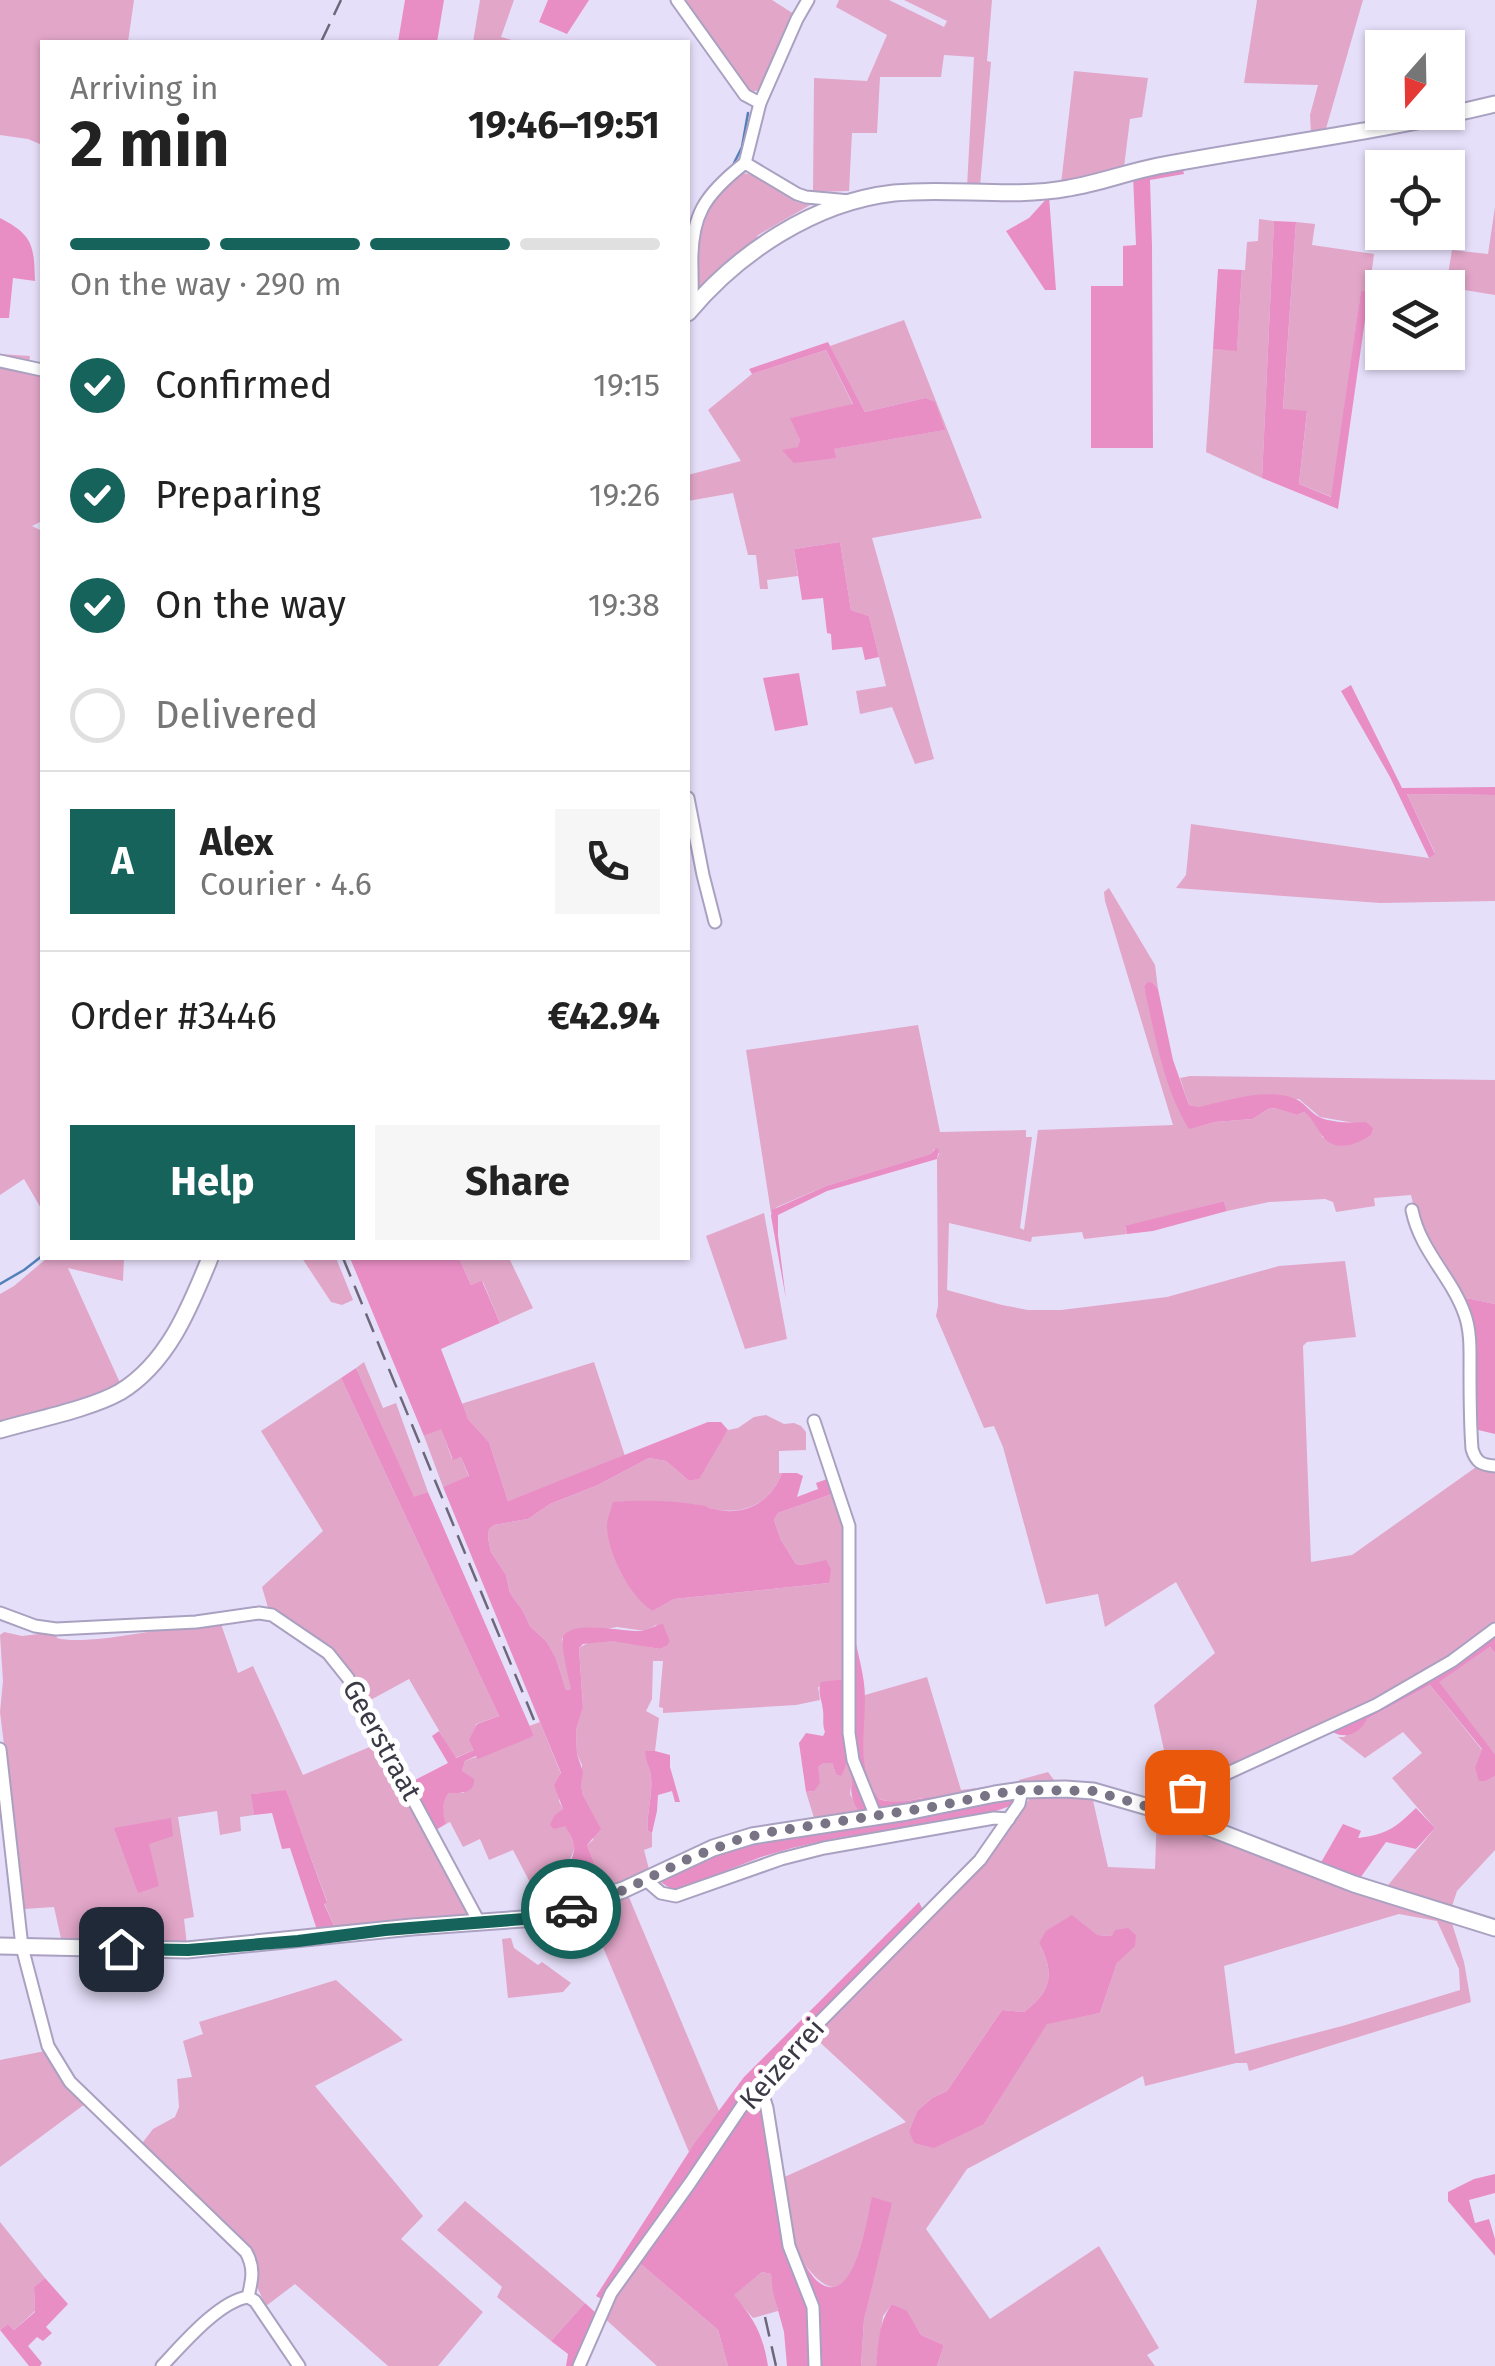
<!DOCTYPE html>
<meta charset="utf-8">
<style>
body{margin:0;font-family:"Fira Sans",sans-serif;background:#f6f6f6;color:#222;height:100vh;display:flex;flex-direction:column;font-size:38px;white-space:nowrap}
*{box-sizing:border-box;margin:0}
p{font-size:32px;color:#767676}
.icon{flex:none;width:55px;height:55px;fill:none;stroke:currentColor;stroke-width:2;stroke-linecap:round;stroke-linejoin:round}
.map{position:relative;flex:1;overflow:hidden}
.details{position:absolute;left:40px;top:40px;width:650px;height:1220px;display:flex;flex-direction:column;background:#fff;border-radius:0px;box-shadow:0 2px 8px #0004}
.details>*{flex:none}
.needle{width:65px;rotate:200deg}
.buttons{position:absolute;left:1365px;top:30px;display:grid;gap:20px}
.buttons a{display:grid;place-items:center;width:100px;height:100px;border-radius:0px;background:#fff;box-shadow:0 2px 8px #0004;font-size:50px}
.pin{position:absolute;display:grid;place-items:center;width:85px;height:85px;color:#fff;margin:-42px;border-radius:20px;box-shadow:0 5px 15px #0006}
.courier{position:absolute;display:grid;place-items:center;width:100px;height:100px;margin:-50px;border:8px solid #16635c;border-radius:50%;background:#fff;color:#222;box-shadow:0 2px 12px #0007}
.headline em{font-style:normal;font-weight:700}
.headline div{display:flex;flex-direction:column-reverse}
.headline{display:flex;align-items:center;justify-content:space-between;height:170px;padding:0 30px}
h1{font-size:65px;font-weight:700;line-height:75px}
.bar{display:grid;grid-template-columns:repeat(4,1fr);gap:15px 10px;align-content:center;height:120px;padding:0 30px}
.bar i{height:12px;border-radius:8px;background:#e0e0e0}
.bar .current{background:#16635c}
.bar p{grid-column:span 4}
.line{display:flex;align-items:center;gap:25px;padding:0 30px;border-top:2px solid #e0e0e0}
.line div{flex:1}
.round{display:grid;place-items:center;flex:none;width:105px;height:105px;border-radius:0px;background:#f6f6f6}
ol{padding:0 30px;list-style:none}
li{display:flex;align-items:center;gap:30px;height:110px}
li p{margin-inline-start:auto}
li .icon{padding:10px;border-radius:50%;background:#16635c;color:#fff;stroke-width:4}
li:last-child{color:#767676}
li i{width:55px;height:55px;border:5px solid #e0e0e0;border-radius:50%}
.cta{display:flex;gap:20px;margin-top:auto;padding:20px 30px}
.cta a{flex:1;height:115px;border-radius:0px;background:#16635c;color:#fff;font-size:40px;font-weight:700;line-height:115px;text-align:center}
.cta a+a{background:#f6f6f6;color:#222}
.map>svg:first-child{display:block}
</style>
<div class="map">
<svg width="1495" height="2366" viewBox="0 0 1495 2366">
<rect width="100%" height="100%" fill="#e6dffa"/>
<g fill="#e2a6c8" fill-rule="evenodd">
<polygon points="0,0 134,0 128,42 42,42 42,145 28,139 0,135"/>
<polygon points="480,0 514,0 501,37 519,42 473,42"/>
<polygon points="687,0 772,0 794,14 761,90 749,92 684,2"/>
<polygon points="839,0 889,0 944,27 947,21 904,0 992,0 987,61 991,62 980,186 967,187 974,57 944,55 941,77 880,77 877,133 852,133 849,191 813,192 814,78 867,81 887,35 836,7"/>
<polygon points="1257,0 1363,0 1325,132 1311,133 1310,115 1318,85 1244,83"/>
<polygon points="1074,71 1148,78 1142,117 1130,119 1124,167 1061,184"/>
<path d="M743 173C769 177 783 202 810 205L758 235 755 242 700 287 696 286V244L705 209 735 175Z"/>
<polygon points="1495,207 1495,295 1446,287 1452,250 1488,254"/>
<polygon points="1259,219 1274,221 1262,478 1206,452 1213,349 1237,350 1242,270 1245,270 1247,242 1258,241"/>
<polygon points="1296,222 1315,224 1312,245 1374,254 1369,292 1361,292 1332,497 1299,484 1307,412 1283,410"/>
<polygon points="904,320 982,518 872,538 934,759 915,764 892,707 860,714 856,691 886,686 869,616 851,610 840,542 794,549 798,576 767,580 768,589 760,589 756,555 748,555 733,493 688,501 688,475 741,461 708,410 752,374 826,350 853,405 791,418 800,440 799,447 783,451 835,457 833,449 944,430 925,398 865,412 830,346"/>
<polygon points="0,354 30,356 28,370 42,373 42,521 32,526 42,531 42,1210 24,1179 0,1195"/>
<polygon points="1407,794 1495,795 1495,901 1380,903 1176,888 1186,875 1191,824 1429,858 1435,853"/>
<polygon points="1109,888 1155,965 1158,989 1153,983 1144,988 1195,1127 1215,1122 1253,1119 1268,1109 1276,1108 1297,1115 1304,1112 1312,1118 1323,1138 1354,1123 1320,1117 1299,1099 1198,1107 1189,1105 1180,1078 1190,1076 1495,1080 1495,1304 1461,1297 1419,1227 1411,1195 1374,1198 1375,1206 1336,1212 1333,1202 1325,1199 1269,1202 1227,1211 1224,1201 1125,1227 1127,1234 1084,1239 1082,1232 1032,1237 1031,1242 949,1223 947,1290 1002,1305 1028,1310 1061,1310 1167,1297 1279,1266 1345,1261 1356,1337 1307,1342 1303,1346 1311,1562 1352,1555 1479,1465 1495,1470 1495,1624 1458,1653 1393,1692 1174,1795 1154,1705 1215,1653 1176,1582 1105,1627 1098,1594 1046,1604 1003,1447 994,1426 984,1428 936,1316 938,1306 937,1159 939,1154 934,1149 932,1154 925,1156 826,1186 777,1207 771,1213 746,1050 918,1025 940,1132 1026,1130 1026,1137 1032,1137 1020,1228 1024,1230 1038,1130 1173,1125 1105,901 1104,892"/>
<polygon points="764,1213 787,1339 745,1349 706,1236"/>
<polygon points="47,1258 124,1258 123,1281 68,1268 121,1385 113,1391 0,1425 0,1294 14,1286"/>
<polygon points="302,1258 336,1258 353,1300 342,1305 331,1302"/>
<polygon points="459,1258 509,1258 533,1308 500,1323 483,1282 471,1285"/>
<polygon points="364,1362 383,1408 396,1403 428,1492 414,1498 356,1368"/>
<polygon points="594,1362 625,1456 508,1501 489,1442 468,1419 461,1404"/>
<polygon points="341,1378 499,1716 476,1724 474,1750 455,1758 409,1679 365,1703 347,1667 330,1650 269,1611 262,1587 323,1531 261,1431"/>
<path d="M766 1415 784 1424 794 1423 801 1426 806 1432V1450L779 1451V1473H782C771 1501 749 1514 718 1510 707 1508 698 1504 687 1504L653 1611 674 1599 829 1583 804 1565 796 1564 781 1540 774 1520 778 1513 835 1493 845 1533 843 1607 847 1679 818 1687 820 1700 796 1705 663 1713V1708L659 1707 663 1661H653L652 1699 646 1711 659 1718 655 1751 645 1752C646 1762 650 1768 651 1777 653 1795 646 1813 648 1831L652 1833V1847L644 1850 650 1873 606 1892 587 1845 593 1840 596 1820 583 1795 581 1785 582 1765 577 1754 576 1730 583 1706 579 1648C598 1633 637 1645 660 1649L667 1646 670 1642 656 1625 645 1631 617 1627 562 1638 571 1689 566 1690 556 1658 547 1642 530 1626 523 1611 510 1593 506 1575 491 1552 488 1538 489 1529 494 1525 528 1519 550 1504 598 1485 649 1458 666 1461 689 1481 698 1479 728 1430 738 1428 754 1417Z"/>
<polygon points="441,1428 452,1459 461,1457 469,1477 443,1487 424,1436"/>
<path d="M193 1624H221L238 1673 253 1666 303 1775 379 1743 473 1919 337 1932 324 1903 327 1901 286 1791 252 1794 254 1815 240 1817 241 1831 220 1835 217 1811 178 1817 194 1917 184 1919 187 1945 62 1943 54 1907 24 1909 0 1712 3 1681 0 1635 4 1632 22 1636 55 1632 57 1638C82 1646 163 1629 193 1624Z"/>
<polygon points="1490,1647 1495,1653 1495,1754 1438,1682"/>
<path d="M927 1677 961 1790 1019 1783V1780L1048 1772 1057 1784 939 1803 922 1798 897 1803 879 1799C857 1768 862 1731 865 1695Z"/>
<polygon points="1430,1685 1482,1750 1475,1767 1486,1781 1495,1776 1495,1850 1457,1891 1451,1909 1384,1890 1435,1828 1392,1778 1422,1753 1403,1732 1365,1758 1338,1737 1344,1737 1367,1719"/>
<path d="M540 1722 561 1774 559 1801 563 1809 560 1813 575 1846C568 1869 557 1883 535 1892L513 1850 489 1860 480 1839 463 1847 450 1822 446 1824C441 1814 442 1801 449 1793H464L465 1774 462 1771 465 1761 534 1736 529 1726Z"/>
<polygon points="849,1757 853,1773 850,1794 860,1813 815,1821 806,1792 814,1791 818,1767 824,1763 832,1763 836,1774"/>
<path d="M1033 1794 1092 1796 1108 1867 1155 1869 1157 1813 1451 1920 1464 1962 1471 2002 1249 2071 1247 2063H1236L1145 2086 1143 2076 967 2169 926 2229 990 2319 1099 2246 1159 2348 1147 2355 1155 2366H937L944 2345 921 2335 907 2312 892 2304 883 2316 876 2366H861L864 2320 874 2276 857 2260C840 2301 824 2290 802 2261L798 2263 780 2179 906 2122 812 2035 992 1850ZM1399 1914 1437 1921 1459 1969 1460 1990 1346 2025 1235 2054 1224 1966ZM1097 1935 1112 1936 1123 1955 1117 1963 1100 2013 1047 2023 984 2124 909 2131 917 2111 932 2098 947 2091 1002 2010 1024 2012C1052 1991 1055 1973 1039 1943Z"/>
<polygon points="628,1895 719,2111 689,2152 587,1909"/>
<polygon points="511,1938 514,1948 538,1965 542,1962 571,1983 563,1992 508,1998 502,1939"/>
<polygon points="336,1980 403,2040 315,2086 423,2216 401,2239 483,2312 438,2366 388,2366 295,2284 266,2306 257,2287 259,2269 253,2252 144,2147 143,2142 153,2129 175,2117 179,2107 177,2079 192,2077 183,2041 203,2034 199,2022"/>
<polygon points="45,2051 85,2104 0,2167 0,2060"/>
<polygon points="465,2201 585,2303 551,2341 497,2297 502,2287 437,2230"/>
<polygon points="0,2222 45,2278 34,2287 35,2311 14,2330 8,2324 0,2330"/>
<polygon points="636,2260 718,2330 728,2366 657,2366 602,2316"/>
<polygon points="762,2272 771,2274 778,2311 753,2318 733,2295"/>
</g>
<g fill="#e98ec5">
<polygon points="405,0 444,0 437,42 398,42"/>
<polygon points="548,0 589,0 567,34 539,22"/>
<polygon points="1182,165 1184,174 1150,180 1152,245 1153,448 1091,448 1091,286 1123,286 1123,246 1136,245 1133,176"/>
<polygon points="1049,196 1056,290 1045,290 1006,231 1029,218"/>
<path d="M0 218C33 235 34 245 35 281L13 278 9 318H0Z"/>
<polygon points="1274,221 1296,222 1283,409 1307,411 1299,484 1331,497 1361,291 1369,292 1338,509 1262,478"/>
<polygon points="1218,269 1242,270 1237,351 1213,349"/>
<polygon points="828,342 865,412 925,398 935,402 945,430 834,449 836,458 794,463 782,450 798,447 800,440 790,418 853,404 826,350 752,374 749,369"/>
<polygon points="840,542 851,610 869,616 879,657 865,660 862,647 832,650 831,634 827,633 823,598 802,600 794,549"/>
<polygon points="799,673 808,725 775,731 763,678"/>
<polygon points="1351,685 1402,788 1495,787 1495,795 1407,794 1435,854 1429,858 1390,777 1341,691"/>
<path d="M1148 982 1153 983 1158 989 1173 1060 1189 1105 1199 1107C1227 1101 1264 1088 1293 1098 1304 1101 1309 1112 1319 1117 1332 1123 1352 1123 1366 1122L1373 1128 1371 1135C1358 1144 1338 1152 1325 1139 1316 1130 1315 1120 1304 1112L1297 1115 1275 1108 1268 1109 1253 1119 1215 1122 1189 1129C1163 1087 1155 1034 1144 987Z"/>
<polygon points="936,1148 939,1150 937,1159 827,1191 778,1215 778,1236 786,1299 771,1216 772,1210 826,1186 931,1154"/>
<polygon points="1224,1201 1227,1211 1153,1231 1127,1234 1125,1226"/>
<path d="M350 1258H459L471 1285 482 1281 500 1323 441 1349 468 1419 489 1442 508 1501 708 1422H721L728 1430 699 1479 689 1481 666 1461 649 1458 598 1485 550 1504 528 1519 494 1525 489 1529 488 1538 491 1552 506 1575 510 1593 523 1611 530 1626 547 1642 556 1658 566 1690 571 1689C569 1679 559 1641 564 1635 577 1620 624 1632 641 1631 649 1630 655 1625 663 1624L670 1642 667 1646 660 1649 612 1641 583 1644 579 1648 583 1707 576 1730 577 1754 583 1772 581 1785 583 1795 601 1829 587 1845 606 1892 534 1912 531 1902 535 1892C553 1885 571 1871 574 1850 575 1842 569 1833 565 1826L554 1829 550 1825 554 1816 563 1809 554 1785 561 1773 443 1487 469 1476 461 1457 453 1460 441 1429 424 1436Z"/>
<polygon points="1461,1297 1495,1304 1495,1434 1474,1429"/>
<path d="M356 1368 414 1497 428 1492 534 1736 478 1759 476 1756 465 1761 462 1771 474 1779C475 1794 460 1793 449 1793 442 1801 442 1814 446 1824L434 1831 409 1783 448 1763 432 1736 439 1731 456 1758 474 1750 469 1740 477 1724 499 1716 341 1378Z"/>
<path d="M782 1473H797L803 1476 797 1497 818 1489 816 1483 830 1478 835 1493 778 1513 774 1520 781 1540 796 1564 804 1565 826 1560 831 1569 829 1583 674 1599 653 1611C631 1599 607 1552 607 1526 607 1519 611 1510 613 1502 641 1500 671 1500 699 1505 710 1506 703 1507 714 1509 745 1517 771 1502 782 1473Z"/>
<path d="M1495 1632V1653L1490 1647 1439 1682 1495 1754V1776L1486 1781H1479L1475 1767 1482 1749 1430 1685 1367 1719C1360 1734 1343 1741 1330 1730Z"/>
<path d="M854 1634C858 1655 865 1677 865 1698 865 1734 856 1767 879 1799 900 1806 917 1797 938 1797L939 1803 880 1809 868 1797 863 1800 867 1813H860C850 1799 850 1790 853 1773Z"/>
<path d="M847 1679C847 1706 855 1754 841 1776L836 1774 832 1763H824L818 1767 820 1783 814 1791 806 1792 799 1743 806 1733 823 1736 825 1732C822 1724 824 1718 823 1711 822 1699 817 1693 821 1682Z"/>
<path d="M645 1751H655L670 1755V1767L680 1802H675L672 1791 658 1795 657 1811 652 1833 648 1831C646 1814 653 1795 651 1777 650 1767 645 1762 645 1751Z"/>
<polygon points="286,1790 327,1902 324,1904 337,1932 319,1936 290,1848 282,1849 272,1813 254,1815 251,1794"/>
<polygon points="1009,1797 1013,1800 1013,1805 990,1813 833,1839 792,1848 761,1857 680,1889 673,1890 662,1883 664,1877 708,1855 741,1844"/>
<path d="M1416 1808 1435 1828 1416 1849 1386 1842 1358 1881 1319 1866 1343 1824 1361 1831 1358 1838C1388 1834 1395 1828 1416 1808Z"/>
<polygon points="171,1818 173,1836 149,1844 159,1886 138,1893 114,1828"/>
<polygon points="919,1902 924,1912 755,2084 605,2301 596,2296 694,2144 744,2077"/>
<path d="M1072 1915 1097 1935 1112 1936 1115 1930 1128 1928 1136 1935 1135 1946 1117 1963 1100 2013 1047 2024 984 2124 934 2148 914 2143 909 2131 917 2111 932 2098 947 2091 1002 2010 1024 2012C1052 1991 1055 1973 1039 1943L1046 1931Z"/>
<path d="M749 2105 761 2107 765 2117 809 2310 810 2366H787L784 2332 773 2292 771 2274 762 2272 734 2295C754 2319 763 2334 768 2366H728L718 2330 636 2260Z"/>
<polygon points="1495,2174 1495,2193 1469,2200 1475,2223 1489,2219 1495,2239 1495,2256 1448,2201 1448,2192 1474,2179"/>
<path d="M872 2197 892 2203 864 2320 861 2366H819V2336L798 2263 802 2260C806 2266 811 2275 816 2280 855 2314 867 2217 872 2197Z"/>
<polygon points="45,2278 68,2304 46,2327 52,2333 43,2341 37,2337 28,2346 42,2363 40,2366 29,2366 0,2330 8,2324 14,2330 35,2312 34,2287"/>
<polygon points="585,2303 597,2314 576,2366 566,2366 568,2354 551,2341"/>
<path d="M892 2304 907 2311 921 2335 944 2345 937 2366H876C879 2343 878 2323 892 2304Z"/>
</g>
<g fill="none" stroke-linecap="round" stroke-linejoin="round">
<g stroke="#5480b9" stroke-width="2.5">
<polyline points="734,163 742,147 748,113"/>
<polyline points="688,233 689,221"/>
<polyline points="0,1284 24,1270 42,1256"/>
</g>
<defs>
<g id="street">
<polyline points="677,0 745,95 760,103"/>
<polyline points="745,163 760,103 797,19 808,0"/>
<polyline points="745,163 797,194 806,197 850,201"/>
<path d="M691 309C693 295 692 283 692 269 690 216 704 195 745 163"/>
<polyline points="0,361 42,370"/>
<polyline points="688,798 703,875 715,922"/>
<path d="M1412 1210C1420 1251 1452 1277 1465 1315 1471 1332 1470 1352 1470 1370 1470 1396 1470 1422 1472 1449 1476 1462 1481 1465 1495 1466"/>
<polyline points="814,1421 849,1526 849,1733 853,1760 876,1817"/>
<polyline points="0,1613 35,1626 56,1629 196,1622 259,1613 272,1615 328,1653 348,1678 479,1922"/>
<path d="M0 1749 22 1947 48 2046 70 2082 246 2252C255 2268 252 2280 248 2297"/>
<polyline points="1170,1813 1180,1795 1376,1705 1452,1661 1495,1629"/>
<polyline points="646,1880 661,1893 676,1896 781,1859 824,1848 994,1818 1009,1819"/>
<polyline points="757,2089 763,2095 767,2108 789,2246 813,2307 815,2366"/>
<polyline points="248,2297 255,2301 299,2366"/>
<path d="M162 2366C182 2345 219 2301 248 2297"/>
<polyline points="579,2366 611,2293 690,2183 742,2106 774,2068 980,1860 1019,1804 1022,1790"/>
</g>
<g id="secondary">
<path d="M688 313C738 253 814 202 894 193 952 187 1011 199 1069 188 1099 183 1128 172 1158 166 1270 145 1384 131 1495 104"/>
<path d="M0 1430C34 1420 90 1409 120 1392 168 1363 190 1307 210 1258"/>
<polyline points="0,1946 187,1950 412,1927 537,1918 623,1890 713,1848 752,1836 907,1812 995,1794 1022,1790 1065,1789 1093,1791 1176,1815 1354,1884 1495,1928"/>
</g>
</defs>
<use href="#street" stroke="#aaa1c1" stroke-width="15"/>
<use href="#secondary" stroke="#aaa1c1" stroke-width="19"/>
<use href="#street" stroke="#fff" stroke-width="11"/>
<use href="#secondary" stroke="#fff" stroke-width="15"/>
<g stroke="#6c6879" stroke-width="2.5" stroke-dasharray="20 10" stroke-linecap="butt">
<polyline points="321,42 341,0"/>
<polyline points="343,1258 534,1720"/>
<polyline points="765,2317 776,2366"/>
</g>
</g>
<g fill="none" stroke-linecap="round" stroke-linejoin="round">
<polyline stroke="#787385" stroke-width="10" stroke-dasharray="0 18" points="571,1909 624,1890 690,1858 737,1840 770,1832 938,1806 994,1794 1022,1790 1093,1791 1170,1813 1176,1800 1187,1792"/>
<polyline stroke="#16635c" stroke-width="12" points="121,1949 188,1950 298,1941 385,1930 537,1918 571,1909"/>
</g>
<g text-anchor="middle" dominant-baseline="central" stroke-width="10" stroke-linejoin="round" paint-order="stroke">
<g font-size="28" fill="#3c3946" stroke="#fff">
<text transform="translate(382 1740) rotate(61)">Geerstraat</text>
<text transform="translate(782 2064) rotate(-48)">Keizerrei</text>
</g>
</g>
</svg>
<div class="buttons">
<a><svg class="needle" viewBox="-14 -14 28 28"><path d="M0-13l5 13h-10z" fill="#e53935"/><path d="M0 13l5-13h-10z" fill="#767676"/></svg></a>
<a><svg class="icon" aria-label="locate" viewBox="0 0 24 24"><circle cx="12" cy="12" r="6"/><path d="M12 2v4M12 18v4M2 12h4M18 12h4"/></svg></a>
<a><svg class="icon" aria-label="layers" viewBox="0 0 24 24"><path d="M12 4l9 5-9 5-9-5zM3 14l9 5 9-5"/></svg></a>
</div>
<div class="pin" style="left:1187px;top:1792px;background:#ea580c"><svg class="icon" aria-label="bag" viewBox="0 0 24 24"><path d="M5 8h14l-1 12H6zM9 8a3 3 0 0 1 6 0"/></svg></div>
<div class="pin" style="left:121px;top:1949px;background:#1f2937"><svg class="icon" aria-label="home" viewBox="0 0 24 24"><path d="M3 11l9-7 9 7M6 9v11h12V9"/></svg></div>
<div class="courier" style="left:571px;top:1909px"><svg class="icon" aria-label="car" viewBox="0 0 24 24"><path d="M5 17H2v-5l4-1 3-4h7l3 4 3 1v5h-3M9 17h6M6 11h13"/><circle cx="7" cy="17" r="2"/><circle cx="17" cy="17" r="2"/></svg></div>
<section class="details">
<div class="headline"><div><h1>2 min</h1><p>Arriving in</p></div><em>19:46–19:51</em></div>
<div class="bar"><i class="current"></i><i class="current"></i><i class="current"></i><i></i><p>On the way · 290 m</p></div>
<ol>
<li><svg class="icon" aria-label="check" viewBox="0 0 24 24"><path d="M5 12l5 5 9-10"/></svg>Confirmed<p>19:15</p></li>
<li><svg class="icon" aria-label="check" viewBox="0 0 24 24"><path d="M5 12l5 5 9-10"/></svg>Preparing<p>19:26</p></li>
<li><svg class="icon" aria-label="check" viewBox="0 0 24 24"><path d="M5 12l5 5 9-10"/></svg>On the way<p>19:38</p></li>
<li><i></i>Delivered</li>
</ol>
<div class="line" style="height:180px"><b class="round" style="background:#16635c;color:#fff">A</b><div><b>Alex</b><p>Courier · 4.6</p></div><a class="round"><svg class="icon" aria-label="phone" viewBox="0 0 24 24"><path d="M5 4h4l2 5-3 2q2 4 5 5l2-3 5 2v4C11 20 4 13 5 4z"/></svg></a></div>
<div class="line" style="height:130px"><div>Order #3446</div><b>€42.94</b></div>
<div class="cta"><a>Help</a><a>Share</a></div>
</section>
</div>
